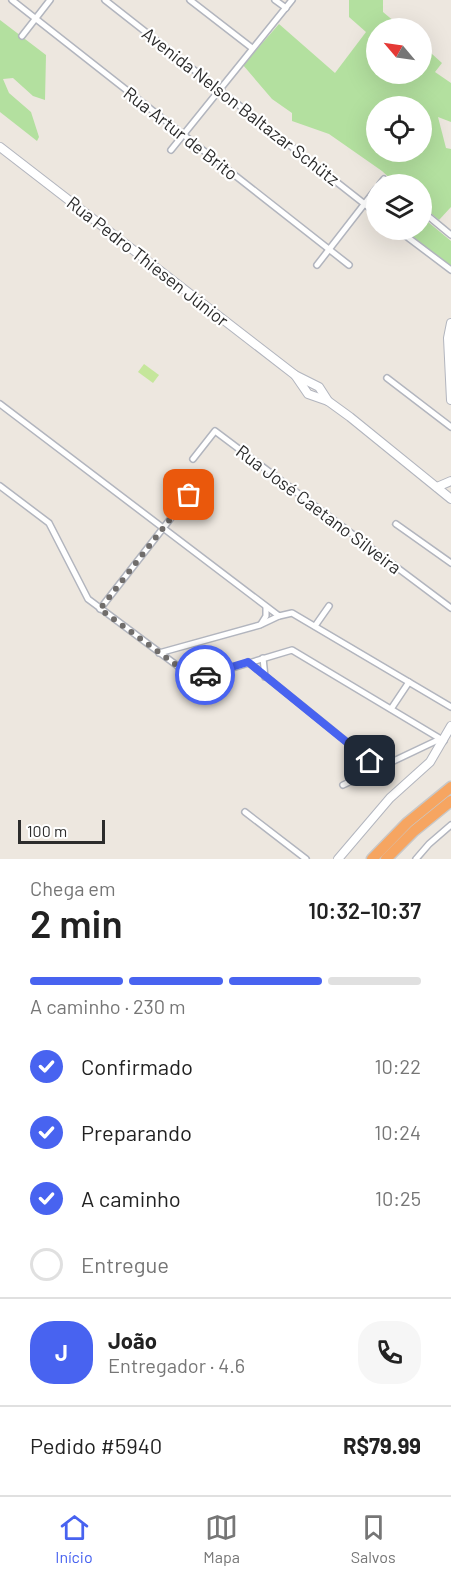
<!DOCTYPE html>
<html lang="pt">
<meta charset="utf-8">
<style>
body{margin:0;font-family:Barlow,sans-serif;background:#f6f6f6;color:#222;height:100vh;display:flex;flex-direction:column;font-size:22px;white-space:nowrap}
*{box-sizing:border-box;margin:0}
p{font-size:20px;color:#767676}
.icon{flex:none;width:33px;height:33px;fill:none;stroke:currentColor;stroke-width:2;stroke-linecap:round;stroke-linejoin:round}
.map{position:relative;height:859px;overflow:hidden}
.panel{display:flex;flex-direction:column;background:#fff;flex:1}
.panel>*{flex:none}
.needle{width:39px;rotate:299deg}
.buttons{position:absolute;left:366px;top:18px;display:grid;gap:12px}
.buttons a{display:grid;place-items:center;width:66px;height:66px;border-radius:50%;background:#fff;box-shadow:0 6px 24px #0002;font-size:30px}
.scale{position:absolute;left:18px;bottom:15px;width:87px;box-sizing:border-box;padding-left:6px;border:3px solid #2c2c2c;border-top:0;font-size:16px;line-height:21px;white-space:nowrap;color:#2c2c2c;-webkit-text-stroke:4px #fff;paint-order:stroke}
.pin{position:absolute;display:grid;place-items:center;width:51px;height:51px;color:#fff;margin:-26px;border-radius:12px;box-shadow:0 3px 9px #0006}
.courier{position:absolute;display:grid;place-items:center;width:60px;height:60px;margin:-30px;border:4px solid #4863f0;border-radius:50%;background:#fff;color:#222;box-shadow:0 2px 8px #0007}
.headline em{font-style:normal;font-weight:600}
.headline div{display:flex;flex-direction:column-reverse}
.headline{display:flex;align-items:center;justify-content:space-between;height:102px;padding:0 30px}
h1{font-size:39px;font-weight:600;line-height:45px}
.bar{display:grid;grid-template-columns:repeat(4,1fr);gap:9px 6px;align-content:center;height:72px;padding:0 30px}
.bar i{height:8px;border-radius:4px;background:#e0e0e0}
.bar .active{background:#4863f0}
.bar p{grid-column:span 4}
.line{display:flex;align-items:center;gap:15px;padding:0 30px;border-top:2px solid #e0e0e0}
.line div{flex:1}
.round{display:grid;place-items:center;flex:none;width:63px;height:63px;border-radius:24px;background:#f6f6f6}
ol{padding:0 30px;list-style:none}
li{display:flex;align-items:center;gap:18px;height:66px}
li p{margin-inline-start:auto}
li .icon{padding:6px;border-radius:50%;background:#4863f0;color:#fff;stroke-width:4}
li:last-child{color:#767676}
li i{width:33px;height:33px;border:3px solid #e0e0e0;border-radius:50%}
.tab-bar{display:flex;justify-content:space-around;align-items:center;height:84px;border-top:2px solid #e0e0e0;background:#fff;font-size:16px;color:#767676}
.tab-bar a{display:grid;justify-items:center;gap:3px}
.tab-bar .active{color:#4863f0}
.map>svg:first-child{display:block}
</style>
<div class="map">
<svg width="451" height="859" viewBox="0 0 451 859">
<rect width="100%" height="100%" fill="#ede7df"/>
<g fill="#b3e09f" fill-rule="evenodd">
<path d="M349 0H383V12L402 28H376V74H422V45L442 63 435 72 451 83V122L438 117 446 148 451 149V207L439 220 422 206V184H396L382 171 329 134 292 121V113L272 99 243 65 279 24 335 73 366 32 349 17ZM376 106H422V152H376Z"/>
<polygon points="0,20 46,55 45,100 33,96 13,78 3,79 9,93 31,112 39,137 37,141 0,112"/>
<polygon points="422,217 451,241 451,267 406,231 422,230"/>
</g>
<polygon fill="#c5e69b" points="144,364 159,375 153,383 138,372"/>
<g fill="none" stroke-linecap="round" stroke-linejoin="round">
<defs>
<g id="minor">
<polyline points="12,0 349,265"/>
<polyline points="105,0 376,213"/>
<polyline points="190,0 252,48"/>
<polyline points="275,0 286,8"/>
<polyline points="22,36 50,0"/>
<polyline points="171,150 292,0"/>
<polyline points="380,184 384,179 390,184"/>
<polyline points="422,211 451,235"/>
<polyline points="398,230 451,270"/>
<polyline points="317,265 376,189"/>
<polyline points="387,378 451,427"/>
<polyline points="0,404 279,616 292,613 451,707"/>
<polyline points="193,459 215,431 451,608"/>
<polyline points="0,486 49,523 88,599 183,670 196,675 209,675 292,650 444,741"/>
<polyline points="396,524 451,563"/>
<polyline points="100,609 189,495"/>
<polyline points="261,624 266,616 266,607"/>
<polyline points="315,626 329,606"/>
<polyline points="159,653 260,625 279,616"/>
<polyline points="263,658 265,677"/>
<polyline points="248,662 378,767"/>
<polyline points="391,709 409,682"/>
<polyline points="343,785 440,739"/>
<polyline points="245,812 306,859"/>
<polyline points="416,859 429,844 451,825"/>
</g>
<g id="secondary">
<polyline points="0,147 295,375 319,387 328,401"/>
<polyline points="451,323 448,338 451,400"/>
<polyline points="295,375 308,394 328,401 350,417 451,499"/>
<polyline points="437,487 451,481"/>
<polyline points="338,859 390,798 430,762 451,726"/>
</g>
<g id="motorway">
<polyline points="372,859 407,823 451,787"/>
<polyline points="386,859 414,831 451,801"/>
</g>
</defs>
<use href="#minor" stroke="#b2b5be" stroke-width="8"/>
<use href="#secondary" stroke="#b2b5be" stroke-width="10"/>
<use href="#motorway" stroke="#c8c8c8" stroke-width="13"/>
<use href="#minor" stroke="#fff" stroke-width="5"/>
<use href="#secondary" stroke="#fff" stroke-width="8"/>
<use href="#motorway" stroke="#f6a561" stroke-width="10"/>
</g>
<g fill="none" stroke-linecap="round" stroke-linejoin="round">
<polyline stroke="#706d6b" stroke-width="6" stroke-dasharray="0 10.8" points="189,495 100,609 183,670 196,675 205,675"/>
<polyline stroke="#4863f0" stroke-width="8" points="205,675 248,662 370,761"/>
</g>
<g text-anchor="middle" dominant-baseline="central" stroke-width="4.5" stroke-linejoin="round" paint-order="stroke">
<g font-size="18" fill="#2c2c2c" stroke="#fff">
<text transform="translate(241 106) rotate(38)">Avenida Nelson Baltazar Schütz</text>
<text transform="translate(181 133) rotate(38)">Rua Artur de Brito</text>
<text transform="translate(148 261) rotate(38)">Rua Pedro Thiesen Júnior</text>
<text transform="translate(319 509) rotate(37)">Rua José Caetano Silveira</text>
</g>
</g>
</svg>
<div class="buttons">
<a><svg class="needle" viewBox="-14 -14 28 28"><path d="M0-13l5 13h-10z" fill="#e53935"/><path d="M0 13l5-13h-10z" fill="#767676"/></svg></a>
<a><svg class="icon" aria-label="locate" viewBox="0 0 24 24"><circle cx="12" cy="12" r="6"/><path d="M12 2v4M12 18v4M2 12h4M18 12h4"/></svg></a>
<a><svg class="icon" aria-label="layers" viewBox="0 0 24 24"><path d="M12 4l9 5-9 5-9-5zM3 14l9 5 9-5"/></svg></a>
</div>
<div class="scale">100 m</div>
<div class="pin" style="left:189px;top:495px;background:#ea580c"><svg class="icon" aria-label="bag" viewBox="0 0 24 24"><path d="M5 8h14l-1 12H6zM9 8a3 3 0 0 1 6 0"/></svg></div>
<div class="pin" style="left:370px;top:761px;background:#1f2937"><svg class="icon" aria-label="home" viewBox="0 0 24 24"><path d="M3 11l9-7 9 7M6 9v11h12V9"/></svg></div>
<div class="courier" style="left:205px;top:675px"><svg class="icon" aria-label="car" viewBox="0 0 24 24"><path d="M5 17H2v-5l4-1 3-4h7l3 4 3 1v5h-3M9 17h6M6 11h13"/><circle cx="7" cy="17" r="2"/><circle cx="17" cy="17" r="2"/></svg></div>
</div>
<section class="panel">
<div class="headline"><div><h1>2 min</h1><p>Chega em</p></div><em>10:32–10:37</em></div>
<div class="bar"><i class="active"></i><i class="active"></i><i class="active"></i><i></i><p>A caminho · 230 m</p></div>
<ol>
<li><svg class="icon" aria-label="check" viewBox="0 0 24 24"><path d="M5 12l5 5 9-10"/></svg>Confirmado<p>10:22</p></li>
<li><svg class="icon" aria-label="check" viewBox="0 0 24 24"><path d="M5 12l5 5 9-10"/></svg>Preparando<p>10:24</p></li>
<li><svg class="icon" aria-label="check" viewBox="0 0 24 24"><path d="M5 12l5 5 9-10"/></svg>A caminho<p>10:25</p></li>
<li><i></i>Entregue</li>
</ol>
<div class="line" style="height:108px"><b class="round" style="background:#4863f0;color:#fff">J</b><div><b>João</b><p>Entregador · 4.6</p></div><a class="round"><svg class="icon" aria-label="phone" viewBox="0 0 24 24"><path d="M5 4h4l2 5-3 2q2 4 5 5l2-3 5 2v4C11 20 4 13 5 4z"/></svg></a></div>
<div class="line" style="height:78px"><div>Pedido #5940</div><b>R$79.99</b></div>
</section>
<nav class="tab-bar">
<a class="active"><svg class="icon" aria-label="home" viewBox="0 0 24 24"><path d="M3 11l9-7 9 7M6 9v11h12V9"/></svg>Início</a>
<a><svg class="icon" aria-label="map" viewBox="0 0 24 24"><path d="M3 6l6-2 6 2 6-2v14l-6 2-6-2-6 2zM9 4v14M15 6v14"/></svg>Mapa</a>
<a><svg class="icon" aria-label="saved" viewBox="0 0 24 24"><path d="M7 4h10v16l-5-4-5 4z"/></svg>Salvos</a>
</nav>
